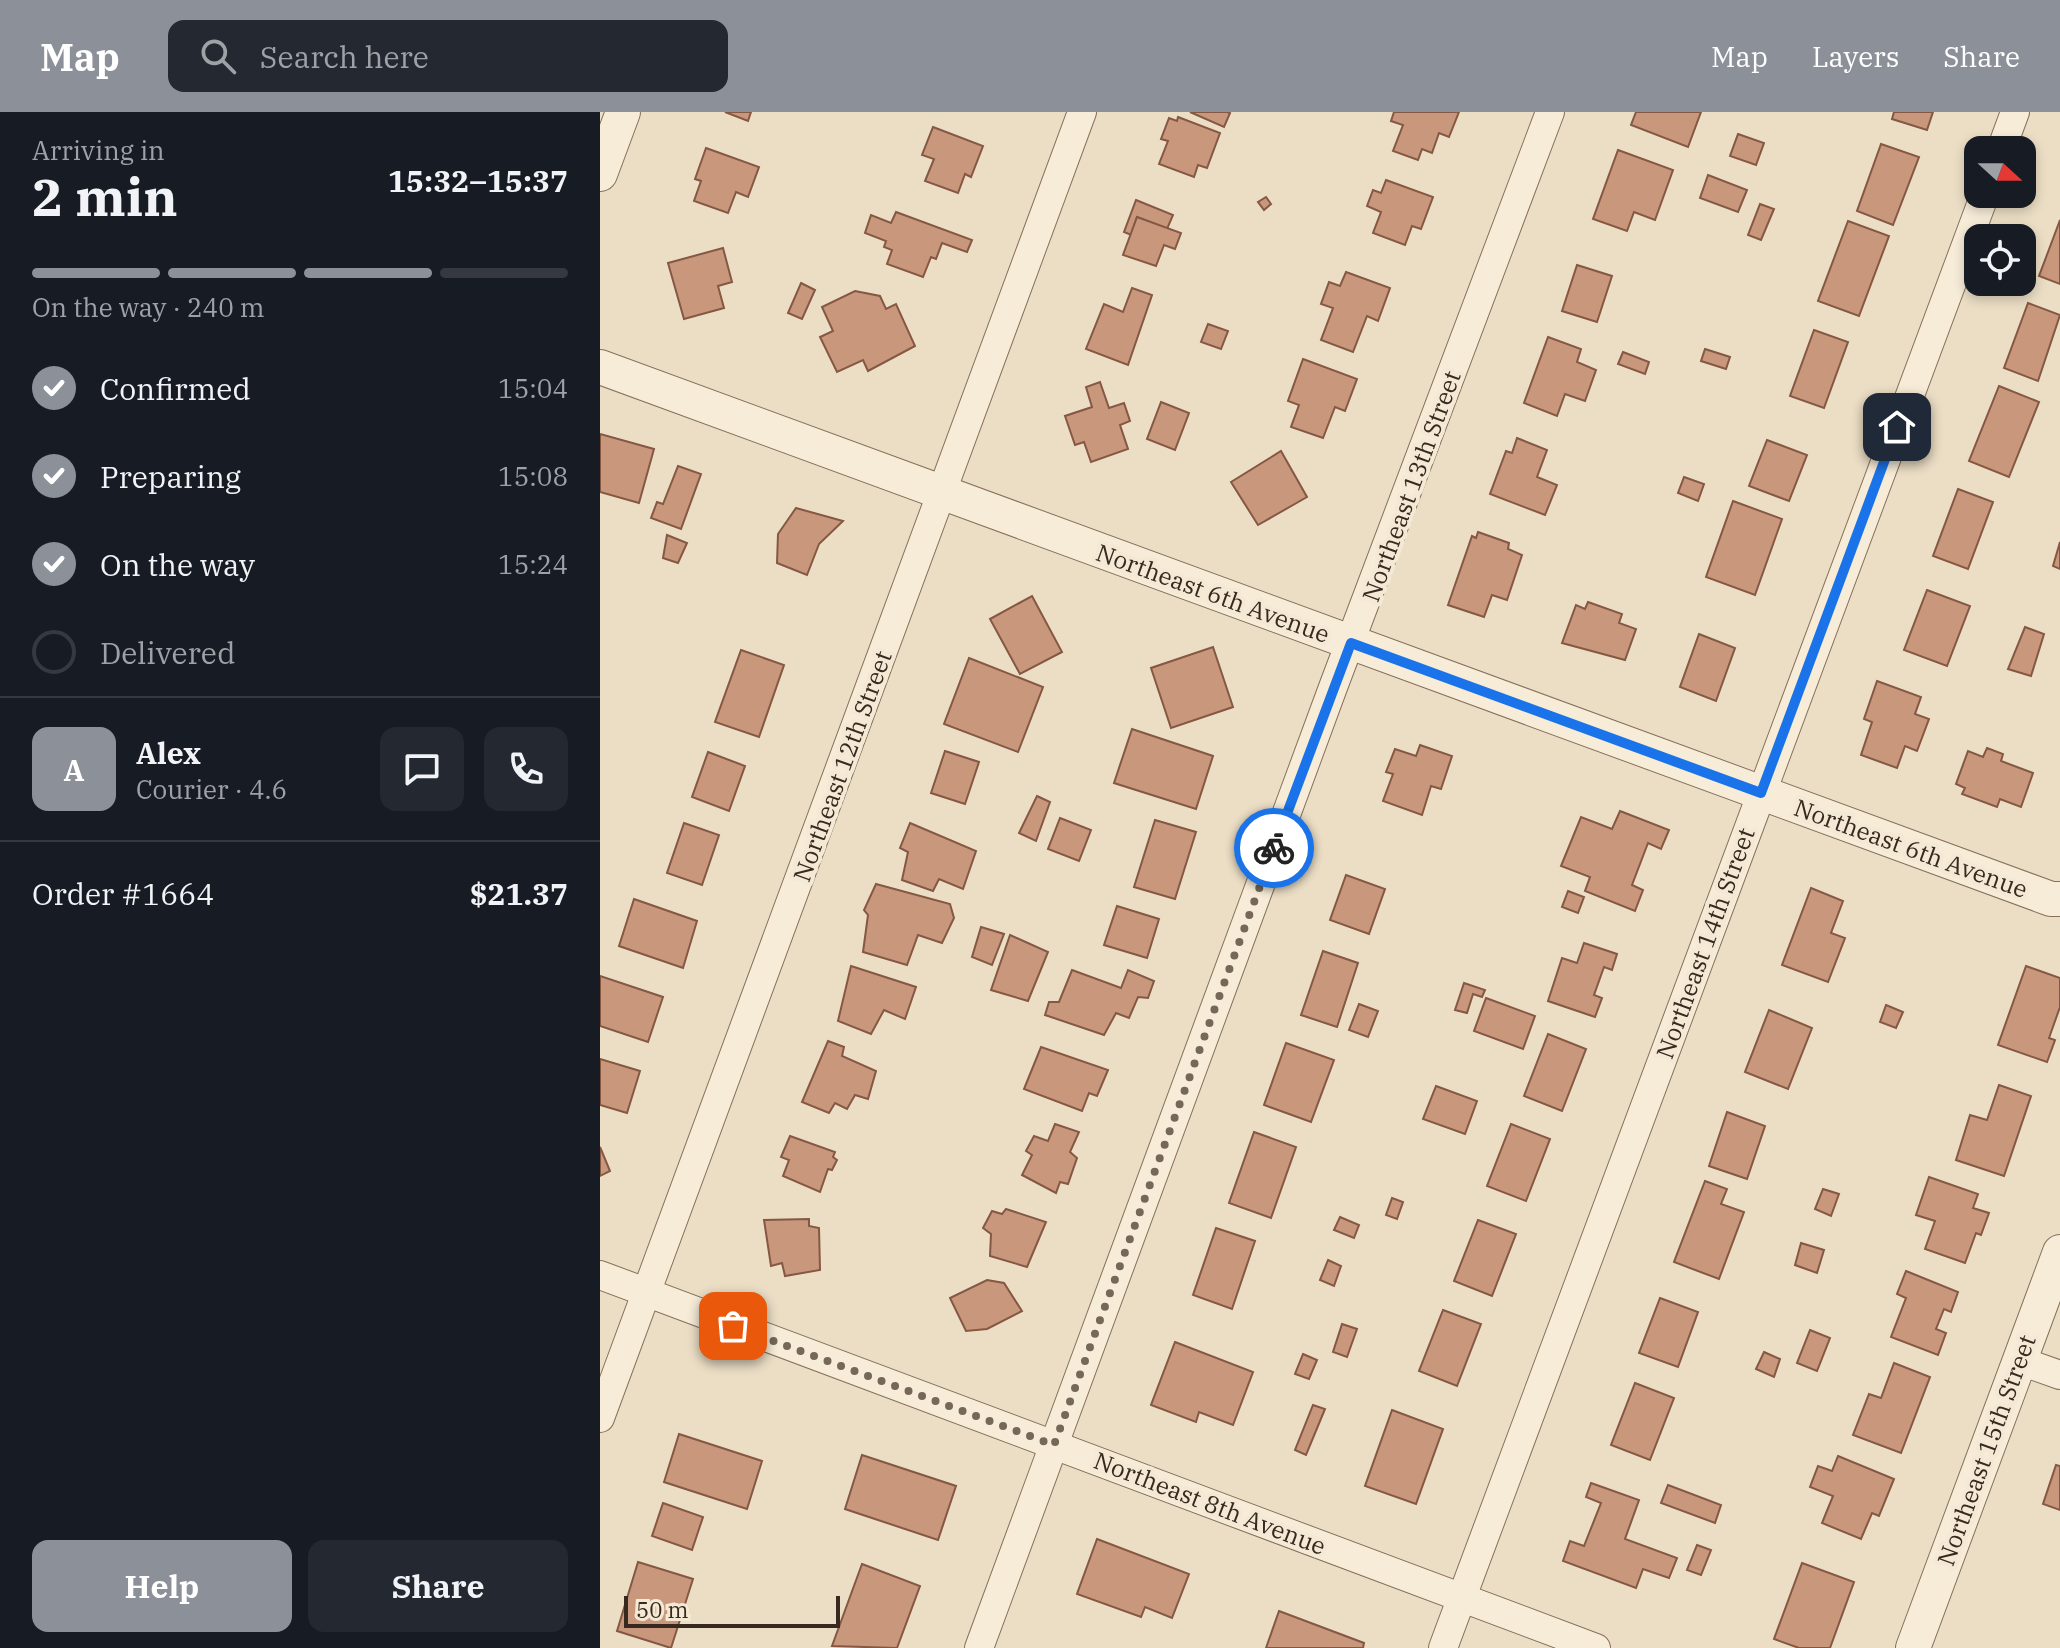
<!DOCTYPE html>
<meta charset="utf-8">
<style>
body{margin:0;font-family:"IBM Plex Serif",serif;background:#242831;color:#f1f3f6;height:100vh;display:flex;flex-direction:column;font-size:30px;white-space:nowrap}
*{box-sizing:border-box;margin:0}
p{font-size:26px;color:#9ea1a6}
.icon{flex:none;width:44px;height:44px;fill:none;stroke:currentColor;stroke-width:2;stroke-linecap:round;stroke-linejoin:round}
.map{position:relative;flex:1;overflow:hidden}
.panel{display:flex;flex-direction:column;background:#171b24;width:600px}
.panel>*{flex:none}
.needle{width:52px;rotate:111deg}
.buttons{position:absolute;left:1364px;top:24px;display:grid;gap:16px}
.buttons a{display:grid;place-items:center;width:72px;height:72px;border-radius:16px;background:#171b24;box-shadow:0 4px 12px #0003;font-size:40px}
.scale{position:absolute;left:24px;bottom:20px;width:216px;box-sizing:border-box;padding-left:8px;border:4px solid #37291f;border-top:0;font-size:22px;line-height:28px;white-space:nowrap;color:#37291f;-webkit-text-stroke:6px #f4e9d4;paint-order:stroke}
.pin{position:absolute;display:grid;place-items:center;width:68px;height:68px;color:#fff;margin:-34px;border-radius:16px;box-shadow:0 4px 12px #0006}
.courier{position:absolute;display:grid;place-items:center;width:80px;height:80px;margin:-40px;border:6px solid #1a73e8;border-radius:50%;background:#fff;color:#222;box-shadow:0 2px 10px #0007}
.headline em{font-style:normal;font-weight:800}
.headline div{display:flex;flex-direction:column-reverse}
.headline{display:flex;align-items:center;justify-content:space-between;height:136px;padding:0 32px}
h1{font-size:52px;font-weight:800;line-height:60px}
.bar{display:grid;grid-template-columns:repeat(4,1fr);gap:12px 8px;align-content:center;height:96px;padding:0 32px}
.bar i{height:10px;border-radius:6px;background:#363941}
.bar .current{background:#8c9099}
.bar p{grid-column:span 4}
.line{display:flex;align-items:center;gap:20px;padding:0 32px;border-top:2px solid #363941}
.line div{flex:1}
.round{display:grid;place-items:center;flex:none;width:84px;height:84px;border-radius:16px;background:#242831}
ol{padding:0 32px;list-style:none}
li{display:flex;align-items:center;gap:24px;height:88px}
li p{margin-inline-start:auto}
li .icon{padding:8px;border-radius:50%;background:#8c9099;color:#fff;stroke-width:4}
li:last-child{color:#9ea1a6}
li i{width:44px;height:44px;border:4px solid #363941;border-radius:50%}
.cta{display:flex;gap:16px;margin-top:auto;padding:16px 32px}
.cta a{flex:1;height:92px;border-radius:16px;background:#8c9099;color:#fff;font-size:32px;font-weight:800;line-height:92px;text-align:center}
.cta a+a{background:#242831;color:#f1f3f6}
header{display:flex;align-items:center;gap:48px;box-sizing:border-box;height:112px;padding:0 40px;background:#8c9099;color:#fff}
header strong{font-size:38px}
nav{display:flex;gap:44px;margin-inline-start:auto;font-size:28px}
.search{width:560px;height:72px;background:#242831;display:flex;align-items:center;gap:20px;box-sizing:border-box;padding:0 28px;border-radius:16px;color:#9ea1a6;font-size:30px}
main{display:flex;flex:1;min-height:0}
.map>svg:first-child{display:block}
</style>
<header>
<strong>Map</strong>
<div class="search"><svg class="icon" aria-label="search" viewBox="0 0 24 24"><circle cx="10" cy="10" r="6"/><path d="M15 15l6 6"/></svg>Search here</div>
<nav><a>Map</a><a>Layers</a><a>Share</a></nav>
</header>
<main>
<section class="panel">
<div class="headline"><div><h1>2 min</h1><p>Arriving in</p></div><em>15:32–15:37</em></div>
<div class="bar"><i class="current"></i><i class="current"></i><i class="current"></i><i></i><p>On the way · 240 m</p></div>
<ol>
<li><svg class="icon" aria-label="check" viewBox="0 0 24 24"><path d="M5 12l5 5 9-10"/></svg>Confirmed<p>15:04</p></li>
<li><svg class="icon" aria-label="check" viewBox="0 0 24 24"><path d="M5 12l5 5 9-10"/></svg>Preparing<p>15:08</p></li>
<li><svg class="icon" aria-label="check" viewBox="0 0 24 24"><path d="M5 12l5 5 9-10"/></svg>On the way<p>15:24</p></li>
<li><i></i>Delivered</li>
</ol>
<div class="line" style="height:144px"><b class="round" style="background:#8c9099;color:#fff">A</b><div><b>Alex</b><p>Courier · 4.6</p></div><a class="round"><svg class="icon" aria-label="chat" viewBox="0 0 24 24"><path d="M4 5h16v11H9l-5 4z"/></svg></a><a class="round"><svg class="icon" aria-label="phone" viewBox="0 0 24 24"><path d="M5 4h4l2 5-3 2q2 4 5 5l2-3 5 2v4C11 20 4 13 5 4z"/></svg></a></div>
<div class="line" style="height:104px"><div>Order #1664</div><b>$21.37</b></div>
<div class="cta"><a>Help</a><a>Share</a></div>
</section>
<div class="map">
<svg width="1460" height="1536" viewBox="0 0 1460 1536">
<rect width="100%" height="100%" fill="#ecdec5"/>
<g fill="#c9977c" stroke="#855843" stroke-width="2">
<polygon points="125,0 151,0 148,9"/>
<polygon points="590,0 627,0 630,1 624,15"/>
<polygon points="794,0 859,0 849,25 839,21 832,41 822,37 818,48 793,39 803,13 791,9"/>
<polygon points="1036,0 1101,0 1088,35 1031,13"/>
<polygon points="1294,0 1333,0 1327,18 1292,7"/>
<polygon points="578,5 620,21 607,56 598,53 594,65 559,52 568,29 561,27 569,6 577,9"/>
<polygon points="333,15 383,34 371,65 365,62 358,81 325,69 334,47 322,43"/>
<polygon points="1138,22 1164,31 1156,53 1130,44"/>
<polygon points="1281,32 1319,45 1293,113 1257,99"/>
<polygon points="106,36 159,55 148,85 136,80 128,101 94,89 101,69 95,67"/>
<polygon points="1018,38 1073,58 1055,108 1034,100 1027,119 993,107"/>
<polygon points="1108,63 1147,78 1138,100 1100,86"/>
<polygon points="786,68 833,85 821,117 812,114 805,133 773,121 781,100 767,94 773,78 781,81"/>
<polygon points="666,85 671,92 664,98 658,90"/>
<polygon points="536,88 573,103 567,117 537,105 531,123 524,120"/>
<polygon points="1160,92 1174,97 1161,128 1148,123"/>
<polygon points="296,100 372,128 367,140 342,131 336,147 331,145 323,165 287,152 292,138 284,135 286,129 265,121 271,103 291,111"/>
<polygon points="537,105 581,121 575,137 564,133 556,154 523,143"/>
<polygon points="1460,108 1460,172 1439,164"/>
<polygon points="1248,109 1289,124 1259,204 1218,189"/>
<polygon points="123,136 132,170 118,174 124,196 84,207 68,151"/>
<polygon points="977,153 1012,164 997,210 962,199"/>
<polygon points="746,160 790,176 778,209 767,204 753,240 721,228 733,196 721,192 729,170 740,174"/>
<polygon points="201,171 215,178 202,207 188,201"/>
<polygon points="532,176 552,183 528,253 486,237 504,192 523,200"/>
<polygon points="255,179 280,184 286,197 296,192 315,234 268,259 263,248 237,260 220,225 233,219 222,195"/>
<polygon points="1428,191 1460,203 1438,269 1404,256"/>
<polygon points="608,212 628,219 621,237 601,230"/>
<polygon points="1214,218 1248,230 1224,296 1190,284"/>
<polygon points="948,225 981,237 977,250 996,258 985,289 965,282 957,304 924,291"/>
<polygon points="1105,237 1130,245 1126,257 1101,249"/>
<polygon points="1023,240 1049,250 1045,262 1018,252"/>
<polygon points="703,247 757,267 745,299 735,295 723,326 691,315 699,293 688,289"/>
<polygon points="500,270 509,296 524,291 530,309 520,313 528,337 491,350 484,330 475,333 465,304 492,295 486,275"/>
<polygon points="1399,274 1439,290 1409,365 1369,349"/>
<polygon points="561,290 589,301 575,338 547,327"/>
<polygon points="0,322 54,337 39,391 0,380"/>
<polygon points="917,326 947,338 937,365 957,373 945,403 890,382 906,339 912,341"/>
<polygon points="1167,328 1207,343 1189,389 1149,374"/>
<polygon points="681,339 707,385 658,413 631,370"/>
<polygon points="78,354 101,362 81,417 51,406 57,390 63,392"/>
<polygon points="1084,365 1104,372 1098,389 1078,381"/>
<polygon points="1358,377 1393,390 1368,457 1333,444"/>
<polygon points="1133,389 1182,407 1155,483 1106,465"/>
<polygon points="196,396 243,409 219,432 207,463 177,451 178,422"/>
<polygon points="878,420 909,431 908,437 922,443 907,488 892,483 884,505 848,493 872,424 876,426"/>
<polygon points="67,423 87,431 78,451 63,446"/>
<polygon points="1460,430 1460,457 1453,454"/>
<polygon points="1327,478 1370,494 1347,554 1304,538"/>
<polygon points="432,484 462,540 420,562 390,507"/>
<polygon points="988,490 1022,502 1019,511 1036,517 1025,548 962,531 976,493 985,497"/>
<polygon points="1425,515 1444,522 1431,564 1408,557"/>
<polygon points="1099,522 1135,536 1116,589 1080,575"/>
<polygon points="613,535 633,595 571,616 551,556"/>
<polygon points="141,538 184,553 159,625 115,610"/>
<polygon points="369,546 443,575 418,640 344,612"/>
<polygon points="1277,569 1321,585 1315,602 1329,607 1317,639 1305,634 1297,656 1261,643 1272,610 1264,607"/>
<polygon points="532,617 613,644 596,697 514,671"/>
<polygon points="820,633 852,644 841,677 831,674 822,703 783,689 793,662 786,660 795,637 816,644"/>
<polygon points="1387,636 1403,642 1401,649 1433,661 1421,695 1400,687 1397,695 1362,682 1365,676 1356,672 1368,639 1383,645"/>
<polygon points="345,639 379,650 365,692 331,681"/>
<polygon points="108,640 145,654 129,699 92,685"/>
<polygon points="437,684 450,690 436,729 419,721"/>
<polygon points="1020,699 1069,718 1061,737 1048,731 1032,773 1043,778 1035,799 985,779 990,765 961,754 981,705 1012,717"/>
<polygon points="460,706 491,718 479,749 448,737"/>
<polygon points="555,708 596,720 575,787 534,775"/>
<polygon points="84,711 119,723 102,773 67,761"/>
<polygon points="310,711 376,739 363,777 339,767 333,779 302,768 308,740 300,736"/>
<polygon points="746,763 785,777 769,822 730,808"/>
<polygon points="276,772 350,792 354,806 342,831 318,823 307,853 263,840 268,803 264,798"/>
<polygon points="1211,776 1243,789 1231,821 1245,826 1228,870 1182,853"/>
<polygon points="968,779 984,785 978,801 962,795"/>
<polygon points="34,787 97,809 83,856 19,834"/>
<polygon points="517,794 559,807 547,846 504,833"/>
<polygon points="381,815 404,822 392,853 372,845"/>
<polygon points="410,823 448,840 428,889 391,878"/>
<polygon points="984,831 1017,842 1012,858 1004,855 994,883 1002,886 995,905 948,889 962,846 977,851"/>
<polygon points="723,839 758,851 737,915 701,903"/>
<polygon points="251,854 316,875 305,907 284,898 271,922 238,909"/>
<polygon points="1426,854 1460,866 1460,895 1449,926 1455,928 1447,950 1398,933"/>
<polygon points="472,858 521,876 528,858 554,869 548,886 538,885 529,906 516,901 504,923 445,903 449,890 459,890"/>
<polygon points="0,864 63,885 48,930 0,914"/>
<polygon points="864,871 885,878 882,885 873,882 867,901 855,898"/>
<polygon points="886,886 935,904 923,937 874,919"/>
<polygon points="759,892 778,899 768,925 749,918"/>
<polygon points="1286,893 1303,900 1296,916 1280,910"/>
<polygon points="1169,898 1212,916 1188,977 1145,960"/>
<polygon points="948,922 986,937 962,999 924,984"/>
<polygon points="228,929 244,935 242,944 276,959 268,987 255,983 247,997 235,991 229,1001 202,990"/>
<polygon points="686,931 734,948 711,1010 664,993"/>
<polygon points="441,935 508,958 497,984 489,981 482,999 424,977"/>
<polygon points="0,947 40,959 27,1001 0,993"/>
<polygon points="1399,973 1431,984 1404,1064 1356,1048 1370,1003 1387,1008"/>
<polygon points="836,974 877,989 865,1022 823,1007"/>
<polygon points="1127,1000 1165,1014 1147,1067 1109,1054"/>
<polygon points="455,1012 479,1020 470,1040 477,1046 468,1072 460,1070 456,1081 422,1063 432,1043 426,1039 434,1024 448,1029"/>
<polygon points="911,1012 950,1027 926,1089 887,1074"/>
<polygon points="654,1020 696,1035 671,1106 629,1091"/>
<polygon points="190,1024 235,1040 233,1045 237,1048 232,1058 228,1057 220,1080 183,1064 189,1048 181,1045"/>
<polygon points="0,1035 10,1059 0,1064"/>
<polygon points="1329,1065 1378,1082 1373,1096 1389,1101 1381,1123 1376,1121 1365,1151 1325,1137 1335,1109 1316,1103"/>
<polygon points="1105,1069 1127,1077 1121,1092 1144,1100 1119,1167 1074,1150"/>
<polygon points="1223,1077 1239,1082 1231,1104 1215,1097"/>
<polygon points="792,1086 803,1090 797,1107 786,1103"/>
<polygon points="406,1097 446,1110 427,1155 390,1144 391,1122 383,1116 392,1099 402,1102"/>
<polygon points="740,1105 759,1113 754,1126 734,1118"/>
<polygon points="209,1107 209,1114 219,1116 220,1158 185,1164 182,1151 171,1154 164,1108"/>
<polygon points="878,1108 916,1122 892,1184 854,1169"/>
<polygon points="616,1116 655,1129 632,1197 593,1183"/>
<polygon points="1201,1131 1224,1138 1217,1161 1195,1153"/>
<polygon points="728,1148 741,1154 734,1174 720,1168"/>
<polygon points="1306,1159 1358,1180 1351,1200 1344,1197 1336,1217 1346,1221 1338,1243 1291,1225 1306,1186 1297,1182"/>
<polygon points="387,1168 404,1171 422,1199 387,1217 366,1219 350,1186"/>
<polygon points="1060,1186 1098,1200 1078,1255 1039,1241"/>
<polygon points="843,1198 881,1212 857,1274 819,1259"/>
<polygon points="742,1212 757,1217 747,1245 733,1240"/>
<polygon points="1210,1218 1230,1226 1217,1259 1197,1251"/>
<polygon points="575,1230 653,1260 633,1313 599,1300 596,1310 551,1293"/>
<polygon points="1164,1240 1180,1247 1174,1265 1156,1257"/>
<polygon points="703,1242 717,1248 709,1267 695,1262"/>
<polygon points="1294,1251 1330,1265 1301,1341 1253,1323 1269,1282 1281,1286"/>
<polygon points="1035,1271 1074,1286 1050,1348 1011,1333"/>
<polygon points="713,1293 725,1297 706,1343 695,1338"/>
<polygon points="792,1298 843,1317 816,1392 765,1374"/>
<polygon points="79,1322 162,1349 147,1397 64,1370"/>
<polygon points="262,1343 356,1374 338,1428 245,1397"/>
<polygon points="1238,1344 1294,1367 1279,1404 1272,1401 1261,1427 1222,1411 1233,1384 1210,1375 1218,1354 1232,1359"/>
<polygon points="1456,1353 1460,1354 1460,1398 1443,1392"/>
<polygon points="991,1371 1039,1388 1025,1427 1077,1446 1069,1466 1043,1457 1036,1476 963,1449 970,1429 984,1434 1001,1391 986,1385"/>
<polygon points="1068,1373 1121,1393 1115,1411 1061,1391"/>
<polygon points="63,1391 103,1405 92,1438 52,1424"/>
<polygon points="497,1427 589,1462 572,1506 545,1495 541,1505 477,1482"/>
<polygon points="1097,1433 1111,1438 1101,1463 1087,1458"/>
<polygon points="38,1450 93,1467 71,1536 17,1519"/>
<polygon points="1202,1451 1254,1470 1230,1536 1199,1536 1174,1527"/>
<polygon points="262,1452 320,1474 297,1536 232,1534"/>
<polygon points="679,1499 764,1531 763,1536 666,1536"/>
</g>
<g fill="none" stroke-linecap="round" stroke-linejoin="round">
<defs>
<g id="minor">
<polyline points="1401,38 1415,0"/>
<polyline points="0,1163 996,1536"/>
<polyline points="1420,1249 1460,1263"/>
<polyline points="0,1306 482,0"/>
<polyline points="379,1536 732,578 950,0"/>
<polyline points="843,1536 1385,82"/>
</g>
<g id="tertiary">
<polyline points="0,62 23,0"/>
<polyline points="0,255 1451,787 1460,787"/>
<polyline points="1313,1536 1460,1140"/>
</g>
</defs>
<use href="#minor" stroke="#87705c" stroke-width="30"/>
<use href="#tertiary" stroke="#87705c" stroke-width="36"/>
<use href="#minor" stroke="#f7ecd8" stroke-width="28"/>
<use href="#tertiary" stroke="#f7ecd8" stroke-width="34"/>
</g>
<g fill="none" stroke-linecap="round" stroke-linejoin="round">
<polyline stroke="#766859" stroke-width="8" stroke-dasharray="0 14.4" points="133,1214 454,1333 674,736"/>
<polyline stroke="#1a73e8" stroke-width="10" points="674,736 751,531 1161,681 1297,315"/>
</g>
<g text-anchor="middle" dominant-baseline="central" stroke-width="8" stroke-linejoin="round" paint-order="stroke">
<g font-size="24" fill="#37291f" stroke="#f4e9d4">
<text transform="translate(811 374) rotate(-70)">Northeast 13th Street</text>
<text transform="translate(613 481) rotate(20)">Northeast 6th Avenue</text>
<text transform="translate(242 654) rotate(-70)">Northeast 12th Street</text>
<text transform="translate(1311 736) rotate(20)">Northeast 6th Avenue</text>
<text transform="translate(1105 831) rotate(-70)">Northeast 14th Street</text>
<text transform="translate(1386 1338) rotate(-70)">Northeast 15th Street</text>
<text transform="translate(610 1391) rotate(21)">Northeast 8th Avenue</text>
</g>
</g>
</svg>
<div class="buttons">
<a><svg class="needle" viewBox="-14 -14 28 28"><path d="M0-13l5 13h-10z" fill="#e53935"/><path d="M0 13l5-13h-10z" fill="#9ea1a6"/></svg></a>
<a><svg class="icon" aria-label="locate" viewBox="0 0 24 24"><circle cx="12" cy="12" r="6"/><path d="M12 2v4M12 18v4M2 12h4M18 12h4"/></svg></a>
</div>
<div class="scale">50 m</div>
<div class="pin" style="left:133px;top:1214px;background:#ea580c"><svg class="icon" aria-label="bag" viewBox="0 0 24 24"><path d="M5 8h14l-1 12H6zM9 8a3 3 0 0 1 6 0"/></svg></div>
<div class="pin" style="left:1297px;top:315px;background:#1f2937"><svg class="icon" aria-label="home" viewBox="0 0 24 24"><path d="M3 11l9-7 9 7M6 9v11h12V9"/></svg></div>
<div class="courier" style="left:674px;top:736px"><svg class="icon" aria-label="bike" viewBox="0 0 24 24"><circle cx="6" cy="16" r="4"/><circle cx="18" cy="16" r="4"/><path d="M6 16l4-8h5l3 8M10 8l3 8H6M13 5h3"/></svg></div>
</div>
</main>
